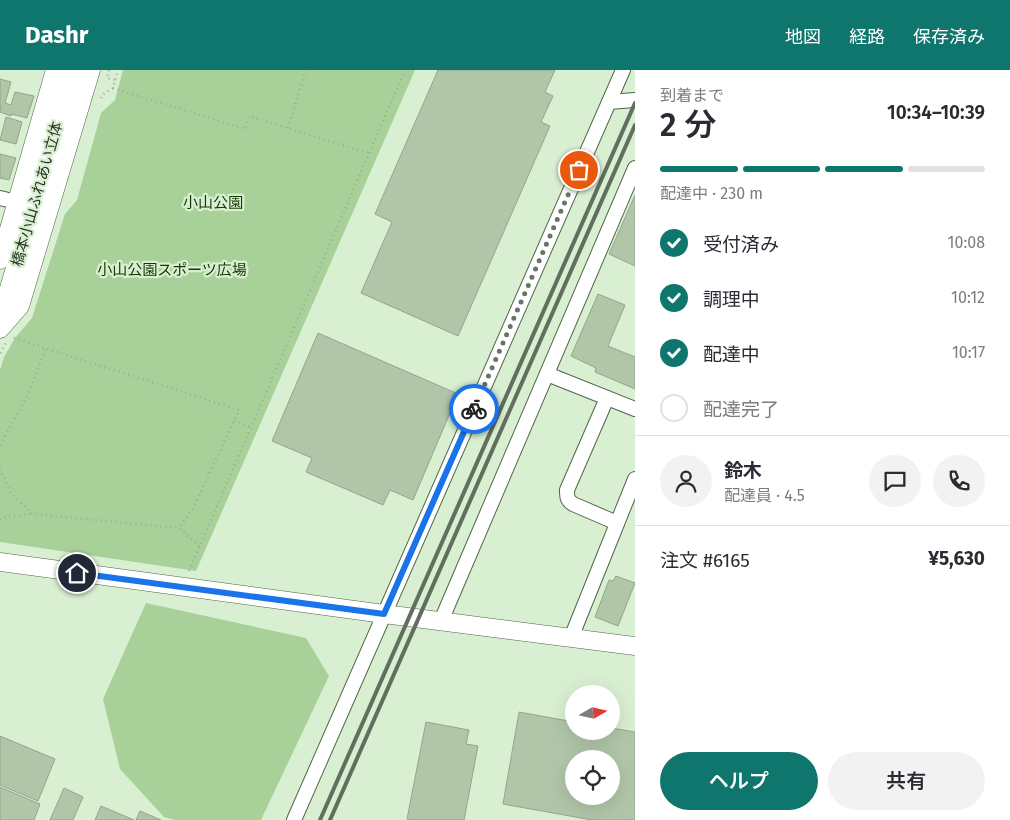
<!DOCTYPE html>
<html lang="ja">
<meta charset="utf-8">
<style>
body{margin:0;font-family:"Fira Sans","Noto Sans JP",sans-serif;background:#f2f2f3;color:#2b2b33;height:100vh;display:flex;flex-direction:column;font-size:19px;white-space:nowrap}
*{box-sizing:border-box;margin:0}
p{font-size:16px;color:#7c7c81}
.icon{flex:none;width:28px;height:28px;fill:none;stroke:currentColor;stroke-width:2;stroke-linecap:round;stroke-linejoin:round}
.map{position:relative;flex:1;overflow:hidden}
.details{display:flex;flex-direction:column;background:#fff;width:375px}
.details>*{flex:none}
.needle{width:32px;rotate:81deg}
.tools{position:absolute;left:565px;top:615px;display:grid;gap:10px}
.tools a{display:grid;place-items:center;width:55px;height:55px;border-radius:50%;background:#fff;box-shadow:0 5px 20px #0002;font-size:25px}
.pin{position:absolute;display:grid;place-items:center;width:42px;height:42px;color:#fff;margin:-21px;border:2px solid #fff;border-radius:50%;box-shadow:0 1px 5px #0007}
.courier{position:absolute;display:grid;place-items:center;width:50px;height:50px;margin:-25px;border:4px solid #1a73e8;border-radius:50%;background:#fff;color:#222;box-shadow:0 1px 6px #0007}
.headline em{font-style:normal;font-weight:600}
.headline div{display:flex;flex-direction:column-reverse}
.headline{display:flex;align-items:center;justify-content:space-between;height:85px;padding:0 25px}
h1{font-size:32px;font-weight:600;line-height:38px}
.bar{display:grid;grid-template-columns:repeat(4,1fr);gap:8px 5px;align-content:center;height:60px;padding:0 25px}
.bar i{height:6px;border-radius:4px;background:#e1e1e2}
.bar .current{background:#0f766e}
.bar p{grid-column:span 4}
.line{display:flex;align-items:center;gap:12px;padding:0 25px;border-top:1px solid #e1e1e2}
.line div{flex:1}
.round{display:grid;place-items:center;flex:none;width:52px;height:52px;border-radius:26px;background:#f2f2f3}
ol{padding:0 25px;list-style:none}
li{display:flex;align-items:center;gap:15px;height:55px}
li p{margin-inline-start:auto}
li .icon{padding:5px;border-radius:50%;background:#0f766e;color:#fff;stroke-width:4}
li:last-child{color:#7c7c81}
li i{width:28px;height:28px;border:2px solid #e1e1e2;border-radius:50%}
.primary-button{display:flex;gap:10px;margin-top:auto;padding:10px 25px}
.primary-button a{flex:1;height:58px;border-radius:30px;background:#0f766e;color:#fff;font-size:20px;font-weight:600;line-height:58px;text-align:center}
.primary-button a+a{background:#f2f2f3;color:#2b2b33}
header{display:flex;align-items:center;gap:30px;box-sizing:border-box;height:70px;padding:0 25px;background:#0f766e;color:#fff}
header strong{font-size:24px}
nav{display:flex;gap:28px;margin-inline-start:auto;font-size:18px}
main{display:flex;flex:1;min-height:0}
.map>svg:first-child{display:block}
</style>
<header>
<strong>Dashr</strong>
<nav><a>地図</a><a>経路</a><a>保存済み</a></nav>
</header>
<main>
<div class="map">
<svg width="635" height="750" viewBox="0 0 635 750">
<rect width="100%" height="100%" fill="#d9efd1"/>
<g fill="#a8d199">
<polygon points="123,0 415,0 196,501 0,472 0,300 4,287 15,268 32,248 65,144 77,130 101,43 115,30"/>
<polygon points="146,533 306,568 329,606 261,750 175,750 164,747 120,699 103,629"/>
</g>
<g fill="#b1c6a9" stroke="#92a68a" fill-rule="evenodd">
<polygon points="438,0 555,0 545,22 553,26 541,52 550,56 458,266 361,223 392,152 375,144"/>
<polygon points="0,9 11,12 5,33 11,35 15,22 34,26 27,48 11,44 11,46 0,42 1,36 0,36"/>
<polygon points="6,47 22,52 16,74 0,70"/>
<polygon points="0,84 16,88 9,110 0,108"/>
<polygon points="635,125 635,196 609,184"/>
<polygon points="598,224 625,235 608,276 635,287 635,319 595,302 596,298 571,286"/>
<polygon points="318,263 458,324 413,430 390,420 383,435 306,402 312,388 272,371"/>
<polygon points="616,506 635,513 618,556 595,547 609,510 613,511"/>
<path d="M519 642 574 652V661H611V658L635 662V750H592L503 734ZM574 689H611V726H574Z"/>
<polygon points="426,652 469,660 466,674 478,676 464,750 414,750 407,749"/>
<polygon points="0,666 55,689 38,731 0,715"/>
<polygon points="0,717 40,734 34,750 0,750"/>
<polygon points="64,718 83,727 73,750 50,750"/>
<polygon points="101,736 134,750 95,750"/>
<polygon points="140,741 161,750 136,750"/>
</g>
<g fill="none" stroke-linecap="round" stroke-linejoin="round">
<defs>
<g id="minor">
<polyline points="609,32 635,30"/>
<polyline points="0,128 17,132"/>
<polyline points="547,304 635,339"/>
<path d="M607 328 567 420C567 427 567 430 573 434L617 453"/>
<polyline points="441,551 635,98"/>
<polyline points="571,568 635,409"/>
<polyline points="294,750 623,0"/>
</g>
<g id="tertiary">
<polyline points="0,190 55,0"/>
<polyline points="0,249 73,0"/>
<polyline points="0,259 20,236 91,0"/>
<polyline points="0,492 384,544 635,576"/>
</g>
</defs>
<use href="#minor" stroke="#51644a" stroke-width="16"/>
<use href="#tertiary" stroke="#51644a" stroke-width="19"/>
<g stroke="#9bac95" stroke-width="2.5" stroke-dasharray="1 4" stroke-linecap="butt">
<polyline points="109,0 107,8 115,10"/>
<polyline points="113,18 245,59 249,46 368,83"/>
<polyline points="101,28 102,25 113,18 118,0"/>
<polyline points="288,58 306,0"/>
<polyline points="14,268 239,340 193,439 179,458"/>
<polyline points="0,283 6,273"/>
<polyline points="234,351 250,357"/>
<polyline points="0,375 27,327 46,278"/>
<polyline points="0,399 11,423 32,444 179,458 199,476"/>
<polyline points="0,450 6,447 32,444"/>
<polyline points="189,501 405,0"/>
</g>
<use href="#minor" stroke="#fff" stroke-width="14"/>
<use href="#tertiary" stroke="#fff" stroke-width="18"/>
<g stroke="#626f5e" stroke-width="4">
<polyline points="320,750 635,33"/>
<polyline points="330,750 635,55"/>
</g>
</g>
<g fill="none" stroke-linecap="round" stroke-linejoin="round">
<polyline stroke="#697564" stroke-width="5" stroke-dasharray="0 9" points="474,339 579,100"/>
<polyline stroke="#1a73e8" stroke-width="6" points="77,503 384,544 474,339"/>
</g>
<g text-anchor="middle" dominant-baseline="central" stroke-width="4.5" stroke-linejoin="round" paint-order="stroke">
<g font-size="15" fill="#2c3429" stroke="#d9efd1">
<text transform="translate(37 124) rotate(-74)">橋本小山ふれあい立体</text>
</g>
<g font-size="15" fill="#143801" stroke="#d9efd1">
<text x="213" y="133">小山公園</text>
<text x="172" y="200">小山公園スポーツ広場</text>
</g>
</g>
</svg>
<div class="tools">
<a><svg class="needle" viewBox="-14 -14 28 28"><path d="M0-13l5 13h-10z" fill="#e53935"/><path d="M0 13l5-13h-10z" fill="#7c7c81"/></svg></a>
<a><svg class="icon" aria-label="locate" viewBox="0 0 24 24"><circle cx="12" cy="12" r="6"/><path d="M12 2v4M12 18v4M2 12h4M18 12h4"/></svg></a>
</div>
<div class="pin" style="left:579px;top:100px;background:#ea580c"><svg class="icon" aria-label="bag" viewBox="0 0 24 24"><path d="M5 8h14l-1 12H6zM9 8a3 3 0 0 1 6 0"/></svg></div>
<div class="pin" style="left:77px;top:503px;background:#1f2937"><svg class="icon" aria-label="home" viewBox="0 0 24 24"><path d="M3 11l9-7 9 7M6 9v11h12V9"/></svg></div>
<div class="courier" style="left:474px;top:339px"><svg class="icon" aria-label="bike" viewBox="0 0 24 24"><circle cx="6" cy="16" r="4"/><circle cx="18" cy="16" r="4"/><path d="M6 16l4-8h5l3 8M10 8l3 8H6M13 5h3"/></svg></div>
</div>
<section class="details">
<div class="headline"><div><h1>2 分</h1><p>到着まで</p></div><em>10:34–10:39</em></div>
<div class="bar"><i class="current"></i><i class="current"></i><i class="current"></i><i></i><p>配達中 · 230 m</p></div>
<ol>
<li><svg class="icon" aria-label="check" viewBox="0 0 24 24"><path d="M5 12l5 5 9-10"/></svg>受付済み<p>10:08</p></li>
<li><svg class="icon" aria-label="check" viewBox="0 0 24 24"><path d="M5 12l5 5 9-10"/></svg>調理中<p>10:12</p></li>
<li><svg class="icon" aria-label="check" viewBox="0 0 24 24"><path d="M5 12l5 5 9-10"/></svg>配達中<p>10:17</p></li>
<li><i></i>配達完了</li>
</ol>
<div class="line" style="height:90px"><a class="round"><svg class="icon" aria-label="person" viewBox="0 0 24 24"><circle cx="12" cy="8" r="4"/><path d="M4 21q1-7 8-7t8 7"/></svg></a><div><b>鈴木</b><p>配達員 · 4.5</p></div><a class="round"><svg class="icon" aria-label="chat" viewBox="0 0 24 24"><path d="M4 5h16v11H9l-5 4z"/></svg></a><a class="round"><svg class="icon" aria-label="phone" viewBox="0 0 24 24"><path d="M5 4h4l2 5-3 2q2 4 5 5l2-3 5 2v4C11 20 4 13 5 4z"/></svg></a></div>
<div class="line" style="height:65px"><div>注文 #6165</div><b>¥5,630</b></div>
<div class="primary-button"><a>ヘルプ</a><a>共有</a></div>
</section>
</main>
